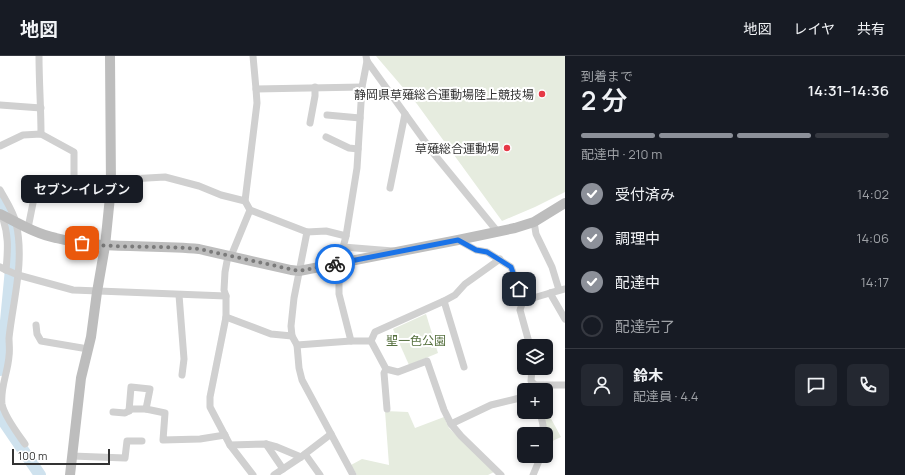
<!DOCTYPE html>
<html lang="ja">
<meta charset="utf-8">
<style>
body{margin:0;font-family:Manrope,"Noto Sans JP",sans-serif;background:#242831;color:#f1f3f6;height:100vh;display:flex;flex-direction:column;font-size:15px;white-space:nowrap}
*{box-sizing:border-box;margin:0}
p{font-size:13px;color:#9ea1a6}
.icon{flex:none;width:22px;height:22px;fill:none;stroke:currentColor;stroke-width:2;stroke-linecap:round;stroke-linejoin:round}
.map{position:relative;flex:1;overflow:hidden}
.side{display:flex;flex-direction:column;background:#171b24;width:340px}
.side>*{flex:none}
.tools{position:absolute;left:517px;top:283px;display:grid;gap:8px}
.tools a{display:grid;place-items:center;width:36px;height:36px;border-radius:6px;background:#171b24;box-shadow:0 2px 6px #0003;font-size:20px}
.scale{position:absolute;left:12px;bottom:10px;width:98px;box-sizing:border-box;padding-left:4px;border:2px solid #333;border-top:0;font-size:11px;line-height:14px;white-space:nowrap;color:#333;-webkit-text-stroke:3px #fff;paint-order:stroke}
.pin{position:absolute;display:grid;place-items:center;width:34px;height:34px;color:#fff;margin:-17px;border-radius:8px;box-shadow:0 2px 6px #0006}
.courier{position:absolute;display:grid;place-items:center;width:40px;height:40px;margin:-20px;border:3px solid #1a73e8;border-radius:50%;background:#fff;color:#222;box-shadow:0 1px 5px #0007}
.bubble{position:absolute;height:28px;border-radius:6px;background:#171b24;box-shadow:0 2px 6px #0003;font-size:13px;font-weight:600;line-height:28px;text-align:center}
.head em{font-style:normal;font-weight:600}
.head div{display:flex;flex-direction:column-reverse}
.head{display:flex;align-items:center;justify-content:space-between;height:68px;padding:0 16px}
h1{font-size:26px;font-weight:600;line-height:30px}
.bar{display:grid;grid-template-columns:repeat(4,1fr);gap:6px 4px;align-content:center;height:48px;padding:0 16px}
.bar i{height:5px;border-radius:3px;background:#363941}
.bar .current{background:#8c9099}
.bar p{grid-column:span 4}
.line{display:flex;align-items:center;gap:10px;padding:0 16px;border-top:1px solid #363941}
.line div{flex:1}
.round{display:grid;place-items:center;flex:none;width:42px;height:42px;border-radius:6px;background:#242831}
ol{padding:0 16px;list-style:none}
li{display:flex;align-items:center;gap:12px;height:44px}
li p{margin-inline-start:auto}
li .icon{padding:4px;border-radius:50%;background:#8c9099;color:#fff;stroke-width:4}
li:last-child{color:#9ea1a6}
li i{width:22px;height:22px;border:2px solid #363941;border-radius:50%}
header{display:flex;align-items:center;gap:24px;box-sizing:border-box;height:56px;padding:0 20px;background:#171b24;border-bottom:1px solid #363941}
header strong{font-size:19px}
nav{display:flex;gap:22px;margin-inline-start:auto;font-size:14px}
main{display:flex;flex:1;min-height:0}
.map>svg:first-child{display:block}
</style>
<header>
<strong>地図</strong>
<nav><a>地図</a><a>レイヤ</a><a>共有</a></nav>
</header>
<main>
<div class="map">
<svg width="565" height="419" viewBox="0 0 565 419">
<rect width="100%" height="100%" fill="#fff"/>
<g fill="#e6ecdf">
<polygon points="376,0 565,0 565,136 535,151 502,165 417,48"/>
<polygon points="426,258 438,297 409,309 393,273"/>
<polygon points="385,355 408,356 415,372 444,361 449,372 494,416 488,419 357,419 351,409 362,403 389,409"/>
<polygon points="548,357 561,381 546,388 546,374 544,359"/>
</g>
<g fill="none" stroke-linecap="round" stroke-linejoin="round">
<g stroke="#cfe2ee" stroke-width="12">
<polyline points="0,141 4,147 10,161 13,192 6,265 0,314"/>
<polyline points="0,357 4,366 40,419"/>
</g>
<g stroke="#d0d0d0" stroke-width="7">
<path d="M39 0C39 26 41 52 41 78"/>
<polyline points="253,0 256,33 257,47 245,145 250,154 307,176 326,175 346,180"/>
<polyline points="366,0 367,5 434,98 497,175"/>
<polyline points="256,33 362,31"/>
<polyline points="0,49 41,52"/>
<polyline points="327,59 360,62"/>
<polyline points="310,67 315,40 315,31"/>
<polyline points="326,81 349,92 358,93"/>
<polyline points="0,90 23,79 41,78 74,96 74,136 111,131"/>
<polyline points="112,124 165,121 199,130 221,139 245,145"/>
<polyline points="390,132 405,58"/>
<path d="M0 134C6 145 13 155 16 167 25 205 13 244 9 282 9 288 10 294 9 300 8 316 0 332 2 348 4 360 18 378 25 388"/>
<polyline points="534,166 536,178 552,211 559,234"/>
<polyline points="28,172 35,137 74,136"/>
<polyline points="307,176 294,242 291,270 292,280 297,289 299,312 302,324 353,419"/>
<polyline points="458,184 476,194 487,196 511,211 523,245 520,254 530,290"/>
<polyline points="343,191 393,195"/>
<polyline points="228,200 225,216 224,234 226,240 226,261 210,341 210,351 230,389 253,419"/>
<polyline points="231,200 250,154"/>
<polyline points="500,203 465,228 455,239 444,245 375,276 371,285 386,313 398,316 427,305 444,354 451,368 461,380 501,419"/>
<path d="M0 211 6 214C8 193 9 177 1 158"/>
<polyline points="6,214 18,219 73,234 226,240"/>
<polyline points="550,237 565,263"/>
<polyline points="179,239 184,303 182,319"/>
<polyline points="444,245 464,311"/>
<polyline points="523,245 550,237 565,233"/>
<polyline points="226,261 271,278 292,280"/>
<polyline points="36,269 37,278 41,285 88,293"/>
<polyline points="351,285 339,238 339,207 346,180 357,112 362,31 367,5"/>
<polyline points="297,289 351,285 371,285"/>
<polyline points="532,312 531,325 535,329 535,334"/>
<polyline points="386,313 384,317 387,353"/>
<polyline points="535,329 565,329"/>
<polyline points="129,355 131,331 150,333 146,353"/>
<polyline points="113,356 125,357 132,353 146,353 165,357 163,384 200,383 225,379"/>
<polyline points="540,356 543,369 543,378"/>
<polyline points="451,368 491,349 524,341"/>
<polyline points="266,388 283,413"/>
<polyline points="230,389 266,388 277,391 301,401"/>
<polyline points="305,398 320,419"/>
<polyline points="72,400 125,402 127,385 142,385"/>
<polyline points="274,419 301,401 331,378"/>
<polyline points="533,419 541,400"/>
</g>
<g stroke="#bdbdbd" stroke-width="10">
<path d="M0 158C18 167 36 178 56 182 103 194 151 188 199 193L291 214 299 215 458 184 515 172 534 166 565 147"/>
<polyline points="70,419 81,322 91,281 97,236 105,190 111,131 110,0"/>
</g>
</g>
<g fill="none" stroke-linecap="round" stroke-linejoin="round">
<path stroke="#7a7a7a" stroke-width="4" stroke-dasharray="0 7.2" d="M82 187C121 193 160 189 199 193L299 215 335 208"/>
<polyline stroke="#1a73e8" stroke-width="5" points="335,208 458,184 476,194 487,196 511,211 519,233"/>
</g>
<g fill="#e63946" stroke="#fff" stroke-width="1.5">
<circle cx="542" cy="38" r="4"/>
<circle cx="507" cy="92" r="4"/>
</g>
<g text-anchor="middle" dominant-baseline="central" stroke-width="4" stroke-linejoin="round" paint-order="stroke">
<g font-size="12" fill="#333" stroke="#fff" text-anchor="end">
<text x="534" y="38">静岡県草薙総合運動場陸上競技場</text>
<text x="499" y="92">草薙総合運動場</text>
</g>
<g font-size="12" fill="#56703f" stroke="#fff">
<text x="416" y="284">聖一色公園</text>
</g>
</g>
</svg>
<div class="tools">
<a><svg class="icon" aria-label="layers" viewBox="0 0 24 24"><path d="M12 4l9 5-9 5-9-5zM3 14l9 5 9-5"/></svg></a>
<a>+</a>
<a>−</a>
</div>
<div class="scale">100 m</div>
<div class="pin" style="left:82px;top:187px;background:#ea580c"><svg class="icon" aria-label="bag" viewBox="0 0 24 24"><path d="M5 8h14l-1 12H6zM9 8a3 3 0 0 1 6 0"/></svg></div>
<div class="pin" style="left:519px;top:233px;background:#1f2937"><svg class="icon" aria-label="home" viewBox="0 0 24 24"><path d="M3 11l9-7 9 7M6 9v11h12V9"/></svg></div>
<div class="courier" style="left:335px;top:208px"><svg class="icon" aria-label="bike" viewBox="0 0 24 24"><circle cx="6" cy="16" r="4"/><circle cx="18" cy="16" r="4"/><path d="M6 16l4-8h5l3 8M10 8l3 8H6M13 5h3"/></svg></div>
<div class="bubble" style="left:21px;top:119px;width:122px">セブン-イレブン</div>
</div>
<section class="side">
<div class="head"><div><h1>2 分</h1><p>到着まで</p></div><em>14:31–14:36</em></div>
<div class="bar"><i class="current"></i><i class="current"></i><i class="current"></i><i></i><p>配達中 · 210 m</p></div>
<ol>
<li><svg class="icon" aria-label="check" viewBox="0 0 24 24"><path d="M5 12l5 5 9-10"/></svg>受付済み<p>14:02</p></li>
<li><svg class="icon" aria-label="check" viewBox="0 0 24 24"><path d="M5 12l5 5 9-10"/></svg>調理中<p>14:06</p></li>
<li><svg class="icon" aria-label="check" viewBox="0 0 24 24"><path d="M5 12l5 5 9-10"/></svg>配達中<p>14:17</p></li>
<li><i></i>配達完了</li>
</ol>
<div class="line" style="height:72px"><a class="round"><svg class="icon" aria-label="person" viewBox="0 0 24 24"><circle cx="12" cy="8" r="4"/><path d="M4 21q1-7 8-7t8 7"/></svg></a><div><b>鈴木</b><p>配達員 · 4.4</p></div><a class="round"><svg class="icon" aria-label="chat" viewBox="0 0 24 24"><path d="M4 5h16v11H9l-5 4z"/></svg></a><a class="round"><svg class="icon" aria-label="phone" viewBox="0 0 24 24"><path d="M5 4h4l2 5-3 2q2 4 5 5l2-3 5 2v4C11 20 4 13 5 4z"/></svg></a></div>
</section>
</main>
